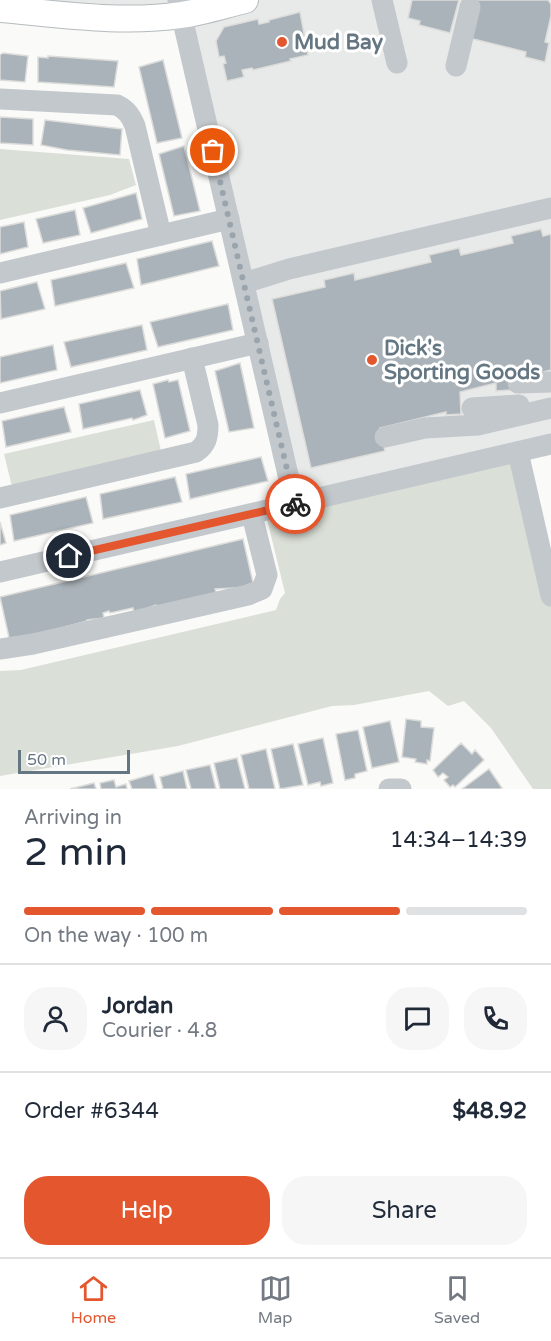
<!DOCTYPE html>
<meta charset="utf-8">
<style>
body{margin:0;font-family:"Varela Round",sans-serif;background:#f6f6f7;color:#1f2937;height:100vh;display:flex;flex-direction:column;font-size:22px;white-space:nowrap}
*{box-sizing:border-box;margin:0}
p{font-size:20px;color:#747a83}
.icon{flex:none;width:33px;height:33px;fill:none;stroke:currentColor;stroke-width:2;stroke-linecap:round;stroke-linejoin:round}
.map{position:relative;height:789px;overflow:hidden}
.drawer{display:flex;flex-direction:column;background:#fff;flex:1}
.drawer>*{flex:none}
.scale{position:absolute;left:18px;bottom:15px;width:112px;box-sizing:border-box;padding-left:6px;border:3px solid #657683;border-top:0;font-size:16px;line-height:21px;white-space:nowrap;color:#657683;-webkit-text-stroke:4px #fff;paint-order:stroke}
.pin{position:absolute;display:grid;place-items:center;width:51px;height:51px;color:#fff;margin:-26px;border:3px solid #fff;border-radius:50%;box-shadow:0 2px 6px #0007}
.courier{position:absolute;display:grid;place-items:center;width:60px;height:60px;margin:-30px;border:4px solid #e4572e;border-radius:50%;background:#fff;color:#222;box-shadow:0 2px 8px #0007}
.headline em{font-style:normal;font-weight:600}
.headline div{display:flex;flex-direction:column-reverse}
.headline{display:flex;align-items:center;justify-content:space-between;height:102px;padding:0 24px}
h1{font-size:39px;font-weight:600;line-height:45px}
.bar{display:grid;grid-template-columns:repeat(4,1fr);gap:9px 6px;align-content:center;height:72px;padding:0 24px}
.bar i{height:8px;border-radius:4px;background:#e0e1e3}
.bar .active{background:#e4572e}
.bar p{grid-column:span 4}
.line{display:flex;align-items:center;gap:15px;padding:0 24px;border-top:2px solid #e0e1e3}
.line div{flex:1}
.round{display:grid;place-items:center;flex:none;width:63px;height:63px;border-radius:24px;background:#f6f6f7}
.primary-button{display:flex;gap:12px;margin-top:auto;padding:12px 24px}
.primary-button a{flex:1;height:69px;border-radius:24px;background:#e4572e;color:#fff;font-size:24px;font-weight:600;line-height:69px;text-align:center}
.primary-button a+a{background:#f6f6f7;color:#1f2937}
.dock{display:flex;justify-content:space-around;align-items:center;height:84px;border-top:2px solid #e0e1e3;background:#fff;font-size:16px;color:#747a83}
.dock a{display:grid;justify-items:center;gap:3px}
.dock .active{color:#e4572e}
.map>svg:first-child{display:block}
</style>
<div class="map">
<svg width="551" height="789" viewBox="0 0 551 789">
<rect width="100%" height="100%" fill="#fafaf8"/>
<polygon fill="#e8e9e9" points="0,0 551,0 551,444 295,505 182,15"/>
<g fill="#dadfd7">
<polygon points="0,149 129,159 136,185 110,195 0,220"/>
<polygon points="154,420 163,460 14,495 4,454"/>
<polygon points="518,452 551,596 551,789 533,789 491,728 464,701 448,706 429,691 354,705 332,706 178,746 0,776 0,671 21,670 276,610 280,599 285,593 265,511"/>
</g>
<g fill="#aab3b9" stroke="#dcdcda" stroke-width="1.5">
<polygon points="412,0 459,0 450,33 419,25 420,21 408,18"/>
<polygon points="461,0 548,0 551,4 551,16 545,42 549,43 545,62 525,57 526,52 469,38 477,4"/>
<polygon points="300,12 308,55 290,59 291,61 253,70 252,68 242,70 244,77 227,81 223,64 226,63 224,56 219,57 216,41 224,27 258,19 259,24 269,22 269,20"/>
<polygon points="3,53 28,56 25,82 0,80 0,55"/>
<polygon points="48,56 118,61 114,87 38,82 38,57 48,58"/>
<polygon points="163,60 182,138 157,143 139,67"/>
<polygon points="0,117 33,119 33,145 0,143"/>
<polygon points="45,120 122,129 120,155 67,150 41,145"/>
<polygon points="184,146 200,211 174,216 159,154"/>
<polygon points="136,193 142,219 91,233 83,208"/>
<polygon points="75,210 80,235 43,243 36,219"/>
<polygon points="24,222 28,247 0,254 0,227"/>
<polygon points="541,229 543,236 551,234 551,370 511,380 511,390 496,391 496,383 460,392 461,414 446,415 446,412 380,428 385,451 311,468 272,299 325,287 324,280 354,273 355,280 431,262 429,255 459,248 461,255 513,243 511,236"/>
<polygon points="212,241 219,266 141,285 137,259"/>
<polygon points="126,263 134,288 55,306 51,280"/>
<polygon points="37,282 45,309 1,319 0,291"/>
<polygon points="228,304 233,330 158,347 150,322"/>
<polygon points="142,325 147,350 71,367 64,342"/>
<polygon points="53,345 57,370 0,383 0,357"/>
<polygon points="240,363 254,428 229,432 215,371"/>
<polygon points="168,380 169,382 178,380 190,431 165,438 153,384"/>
<polygon points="140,390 147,415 133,420 132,418 83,429 79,404"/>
<polygon points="64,407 71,432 6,447 2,421"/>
<polygon points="261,457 268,481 190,499 186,474"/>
<polygon points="175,477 182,502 103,519 100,494"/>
<polygon points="86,497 93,523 14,541 10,515"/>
<polygon points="0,522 6,543 0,545"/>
<polygon points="243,539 254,587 215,589 217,595 157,610 156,605 134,613 133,608 110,613 109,611 103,613 104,618 87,620 87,621 10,642 0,597"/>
<polygon points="406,719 421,721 421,727 434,728 430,761 427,760 427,764 415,762 416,759 402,757"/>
<polygon points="390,721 399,762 372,768 363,727"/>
<polygon points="358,730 367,771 355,774 355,778 345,780 336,734"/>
<polygon points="323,738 333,783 321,786 320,782 308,785 298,744"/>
<polygon points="461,743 472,754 475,750 484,760 455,787 453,785 450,787 444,780 448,777 443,773 438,777 433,770"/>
<polygon points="293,744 303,785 280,789 271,749"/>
<polygon points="266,749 275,789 249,789 241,755"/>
<polygon points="237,758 245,789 220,789 214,763"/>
<polygon points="210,765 216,789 191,789 186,770"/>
<polygon points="489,769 502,788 500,789 462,789"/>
<polygon points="183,771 187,789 163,789 160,777"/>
<polygon points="153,774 157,789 132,789 129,781"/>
<polygon points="114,780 116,787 126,784 127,789 101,789 100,783"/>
<polygon points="94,783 96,789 70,789"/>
</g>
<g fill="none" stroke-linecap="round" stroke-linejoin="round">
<defs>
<path id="major" d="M0 9C59 14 122 24 181 15 203 12 224 5 245 0"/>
</defs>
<use href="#major" stroke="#b5babe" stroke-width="28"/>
<g stroke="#c3c8cc" stroke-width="21">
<polyline points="178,0 295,505"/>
<polyline points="382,0 397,63"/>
<polyline points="456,66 470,7"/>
<path d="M0 99 117 105C127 110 131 116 135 126L161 235"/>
<polyline points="0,273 229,219"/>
<polyline points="244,283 289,269 551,208"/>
<polyline points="518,383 551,382"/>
<polyline points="0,403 258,343"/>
<polyline points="472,408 519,405"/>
<polyline points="385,437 425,428 478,425 551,408"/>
<polyline points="518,452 551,596"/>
<path d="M0 498 196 452C206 445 208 438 208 425L192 358"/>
<polyline points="0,572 551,444"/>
<polyline points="0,649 33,644 248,595 262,589 267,575 252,515"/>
<polyline points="389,789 401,789"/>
</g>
<use href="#major" stroke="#fff" stroke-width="26"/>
</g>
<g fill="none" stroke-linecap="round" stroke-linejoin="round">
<polyline stroke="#99a4ac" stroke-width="6" stroke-dasharray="0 10.8" points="213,151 295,504"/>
<polyline stroke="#e4572e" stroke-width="8" points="69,556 295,504"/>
</g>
<g fill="#e4572e" stroke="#fff" stroke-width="2">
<circle cx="282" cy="42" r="6"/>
<circle cx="372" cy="360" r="6"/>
</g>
<g text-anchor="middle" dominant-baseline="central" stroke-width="6" stroke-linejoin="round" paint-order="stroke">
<g font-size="21" font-weight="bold" fill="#657683" stroke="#fff" text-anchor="start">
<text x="294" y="42">Mud Bay</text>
<text x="384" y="348">Dick's<tspan x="384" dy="24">Sporting Goods</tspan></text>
</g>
</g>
</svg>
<div class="scale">50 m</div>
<div class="pin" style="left:213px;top:151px;background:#ea580c"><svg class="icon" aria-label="bag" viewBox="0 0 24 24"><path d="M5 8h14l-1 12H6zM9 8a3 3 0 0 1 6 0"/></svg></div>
<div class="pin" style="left:69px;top:556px;background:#1f2937"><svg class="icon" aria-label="home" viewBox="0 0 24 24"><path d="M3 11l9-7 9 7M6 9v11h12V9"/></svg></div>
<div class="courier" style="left:295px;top:504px"><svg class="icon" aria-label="bike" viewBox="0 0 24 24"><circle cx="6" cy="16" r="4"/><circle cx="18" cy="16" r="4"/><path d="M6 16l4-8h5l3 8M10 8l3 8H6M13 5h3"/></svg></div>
</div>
<section class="drawer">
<div class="headline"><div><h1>2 min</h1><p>Arriving in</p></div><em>14:34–14:39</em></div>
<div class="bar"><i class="active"></i><i class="active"></i><i class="active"></i><i></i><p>On the way · 100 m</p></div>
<div class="line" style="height:108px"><a class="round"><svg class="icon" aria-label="person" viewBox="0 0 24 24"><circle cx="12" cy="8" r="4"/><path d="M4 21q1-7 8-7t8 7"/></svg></a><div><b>Jordan</b><p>Courier · 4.8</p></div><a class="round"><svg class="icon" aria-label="chat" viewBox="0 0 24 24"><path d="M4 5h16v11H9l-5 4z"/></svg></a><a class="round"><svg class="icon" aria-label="phone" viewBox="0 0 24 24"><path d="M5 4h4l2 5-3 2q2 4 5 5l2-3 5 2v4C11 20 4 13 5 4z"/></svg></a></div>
<div class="line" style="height:78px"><div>Order #6344</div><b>$48.92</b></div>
<div class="primary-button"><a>Help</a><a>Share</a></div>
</section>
<nav class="dock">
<a class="active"><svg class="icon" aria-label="home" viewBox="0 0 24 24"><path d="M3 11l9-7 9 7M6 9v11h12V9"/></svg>Home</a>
<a><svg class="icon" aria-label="map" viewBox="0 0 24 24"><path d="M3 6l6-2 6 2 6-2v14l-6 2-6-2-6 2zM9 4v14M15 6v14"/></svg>Map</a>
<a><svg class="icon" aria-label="saved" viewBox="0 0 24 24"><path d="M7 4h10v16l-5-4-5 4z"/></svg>Saved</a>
</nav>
